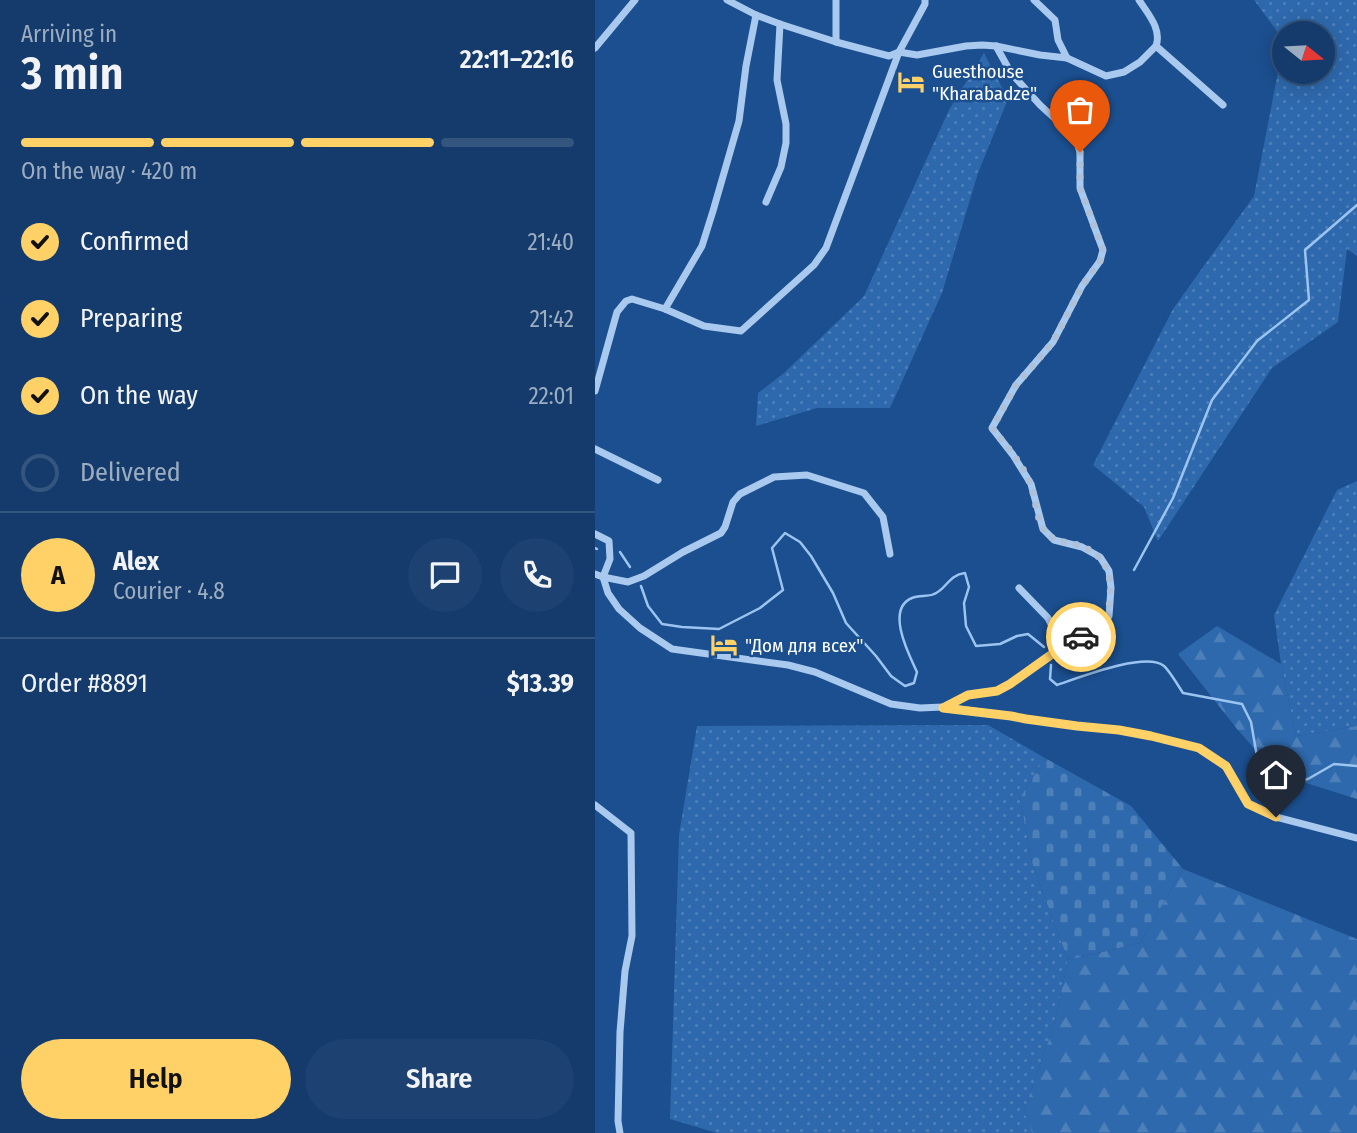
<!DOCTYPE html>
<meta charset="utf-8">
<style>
body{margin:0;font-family:"Fira Sans Condensed",sans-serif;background:#1d4271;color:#f1f3f6;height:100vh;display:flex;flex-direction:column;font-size:26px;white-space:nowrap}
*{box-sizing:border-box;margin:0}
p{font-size:23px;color:#9dadc1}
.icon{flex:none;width:38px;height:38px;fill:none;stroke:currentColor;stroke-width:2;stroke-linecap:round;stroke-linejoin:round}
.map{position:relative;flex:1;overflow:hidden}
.sheet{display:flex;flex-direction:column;background:#143b6b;width:595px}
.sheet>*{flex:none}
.needle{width:46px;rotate:108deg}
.fabs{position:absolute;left:677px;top:21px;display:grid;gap:14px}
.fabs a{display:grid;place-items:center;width:63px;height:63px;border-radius:50%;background:#143b6b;box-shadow:0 4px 18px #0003,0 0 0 2px #33557e;font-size:35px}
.pin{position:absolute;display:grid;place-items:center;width:60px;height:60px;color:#fff;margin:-72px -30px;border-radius:50% 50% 50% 0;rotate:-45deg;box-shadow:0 0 7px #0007}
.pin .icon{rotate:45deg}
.courier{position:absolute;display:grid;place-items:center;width:70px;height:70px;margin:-35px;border:5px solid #ffd166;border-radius:50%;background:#fff;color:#222;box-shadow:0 2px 9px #0007}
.summary em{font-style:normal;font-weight:600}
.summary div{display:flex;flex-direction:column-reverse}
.summary{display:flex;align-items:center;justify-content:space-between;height:119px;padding:0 21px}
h1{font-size:46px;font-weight:600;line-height:52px}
.bar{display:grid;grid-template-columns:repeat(4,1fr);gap:10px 7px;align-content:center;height:84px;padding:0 21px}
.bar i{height:9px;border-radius:5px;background:#33557e}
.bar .active{background:#ffd166}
.bar p{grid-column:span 4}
.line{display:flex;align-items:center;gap:18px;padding:0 21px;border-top:2px solid #33557e}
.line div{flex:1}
.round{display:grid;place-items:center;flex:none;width:74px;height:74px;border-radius:37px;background:#1d4271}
ol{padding:0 21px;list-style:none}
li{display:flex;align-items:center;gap:21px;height:77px}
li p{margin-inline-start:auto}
li .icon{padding:7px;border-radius:50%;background:#ffd166;color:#111;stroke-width:4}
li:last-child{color:#9dadc1}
li i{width:38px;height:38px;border:4px solid #33557e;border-radius:50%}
.primary-button{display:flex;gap:14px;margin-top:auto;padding:14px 21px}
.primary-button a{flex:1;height:80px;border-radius:42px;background:#ffd166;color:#111;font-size:28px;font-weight:600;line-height:80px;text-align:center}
.primary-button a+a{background:#1d4271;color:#f1f3f6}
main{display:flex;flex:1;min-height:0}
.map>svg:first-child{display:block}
</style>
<main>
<section class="sheet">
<div class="summary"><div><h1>3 min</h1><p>Arriving in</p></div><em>22:11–22:16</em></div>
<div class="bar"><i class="active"></i><i class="active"></i><i class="active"></i><i></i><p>On the way · 420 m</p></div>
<ol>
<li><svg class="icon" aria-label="check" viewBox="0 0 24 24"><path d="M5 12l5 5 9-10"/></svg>Confirmed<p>21:40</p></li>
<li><svg class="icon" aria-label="check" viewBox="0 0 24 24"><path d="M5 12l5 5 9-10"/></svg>Preparing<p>21:42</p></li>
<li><svg class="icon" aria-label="check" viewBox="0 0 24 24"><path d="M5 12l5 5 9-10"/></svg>On the way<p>22:01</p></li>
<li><i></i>Delivered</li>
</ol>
<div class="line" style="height:126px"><b class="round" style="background:#ffd166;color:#111">A</b><div><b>Alex</b><p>Courier · 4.8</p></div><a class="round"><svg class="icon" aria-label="chat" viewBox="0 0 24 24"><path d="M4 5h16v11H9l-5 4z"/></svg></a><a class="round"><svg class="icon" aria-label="phone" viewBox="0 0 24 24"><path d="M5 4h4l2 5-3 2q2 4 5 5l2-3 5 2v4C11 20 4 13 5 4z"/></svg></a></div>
<div class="line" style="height:91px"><div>Order #8891</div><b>$13.39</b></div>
<div class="primary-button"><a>Help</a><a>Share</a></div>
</section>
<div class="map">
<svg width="762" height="1133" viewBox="0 0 762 1133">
<defs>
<pattern id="grass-dots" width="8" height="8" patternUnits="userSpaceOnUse" patternTransform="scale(1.75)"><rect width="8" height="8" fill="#2e69ad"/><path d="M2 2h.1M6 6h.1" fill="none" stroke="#4d80b9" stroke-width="1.8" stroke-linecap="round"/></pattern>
<pattern id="forest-firs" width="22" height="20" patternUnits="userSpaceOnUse" patternTransform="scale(1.75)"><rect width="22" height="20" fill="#2e69ad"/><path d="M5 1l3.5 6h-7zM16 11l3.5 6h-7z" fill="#4d80b9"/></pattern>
<pattern id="cemetery-stones" width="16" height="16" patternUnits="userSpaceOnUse" patternTransform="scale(1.75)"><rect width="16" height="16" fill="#2e69ad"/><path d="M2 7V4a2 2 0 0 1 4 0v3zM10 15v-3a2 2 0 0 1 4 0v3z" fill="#4d80b9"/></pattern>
</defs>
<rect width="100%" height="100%" fill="#1b4f8f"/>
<g fill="url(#grass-dots)" fill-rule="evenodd">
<path d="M659 0H762V256L752 249 743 322 677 368 563 541 549 507 498 465 578 309 659 196 689 41ZM690 33H728V72H690Z"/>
<polygon points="389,53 413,99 383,173 347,293 295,408 222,408 161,426 163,393 189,373 269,296 354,110"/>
<polygon points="762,481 762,726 701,736 686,664 679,615 742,490"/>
<polygon points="393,725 450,758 425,798 437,863 473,960 459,1025 429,1111 437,1133 122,1133 75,1119 84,835 102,726"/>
</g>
<g fill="url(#forest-firs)">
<polygon points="622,626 686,664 701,736 762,726 762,799 682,774 642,729 583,654"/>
<polygon points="588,869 762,939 762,1133 437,1133 429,1111 459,1025 473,960 545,943"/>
</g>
<polygon fill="url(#cemetery-stones)" points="450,758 536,806 588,869 545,943 473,960 437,863 425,798"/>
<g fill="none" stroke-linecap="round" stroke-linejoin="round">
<g stroke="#9cc4f0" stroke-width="2.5">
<polyline points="0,548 2,549"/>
<polyline points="25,552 35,567"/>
<polyline points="539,570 578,498 617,400 662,341 714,300 710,250 762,205"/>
<path d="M46 586 53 606 67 624 87 627 124 629 165 608 188 590 177 548 190 533 205 542 216 556 238 593 251 623 281 656 296 676 310 686 319 683 322 672C314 655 290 609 317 598 324 595 333 597 339 594 352 589 353 575 370 573L374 587 369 603 371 626 381 646 405 644 422 636 433 634 449 647"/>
<path d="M456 665 455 679 462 685C483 678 551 651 569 666 574 670 584 687 588 693L647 704 656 722 665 774 679 787 713 779 739 764 762 766"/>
</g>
<g stroke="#a9c9ee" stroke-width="7">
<polyline points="132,0 161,15 185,24 241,42 294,56 304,52 322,55 371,46 387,45 401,46 445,55 472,58 511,76 529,72 545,62 561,46"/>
<polyline points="439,0 460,20 463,40 472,58"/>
<path d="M544 0C553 14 567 29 561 46L628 105"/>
<polyline points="241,42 241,0"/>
<polyline points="0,48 40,0"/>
<polyline points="171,202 186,167 191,143 191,124 182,80 185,24"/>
<polyline points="70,309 107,246 118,211 144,121 151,66 161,15"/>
<polyline points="0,391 22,312 31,301 37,299 70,309 109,326 146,331 219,265 231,248 304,52 330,4 330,0"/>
<polyline points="0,449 63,480"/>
<polyline points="0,534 14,541 15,559 8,577 0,574"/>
<polyline points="295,554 288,517 269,493 212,475 179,477 145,494 138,502 130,527 126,533 88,552 49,576 33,582 8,577 13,593 24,609 45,628 77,649 193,665 220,672 296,704 325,708 348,707 416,716 431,719 482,726 524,730 556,736 604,748 631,766 654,804 681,817 762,838"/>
<polyline points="424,588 453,618 467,647"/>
<polyline points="349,707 373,695 402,691 415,684 467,647 504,628 514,616 516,588 514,571 505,557 487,547 459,540 448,529 436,484 418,455 397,428 421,385 458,342 487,286 505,261 508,250 485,188 485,152 480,137 445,105 416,73 401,46"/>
<polyline points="0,805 36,833 37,936 30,971 25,1032 23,1121 25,1133"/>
</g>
</g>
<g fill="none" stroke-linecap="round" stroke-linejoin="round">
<path stroke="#afc1d8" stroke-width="7" stroke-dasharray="0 12.6" d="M485 152V188L508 250 505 261 487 286 458 342 421 385 397 428C411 446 429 465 436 486 441 500 441 516 448 528 455 543 472 541 486 546 510 555 517 573 515 597 513 623 509 625 486 637"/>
<polyline stroke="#ffd166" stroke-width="9" points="486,637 467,647 415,684 402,691 373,695 348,708 416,716 431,719 482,726 524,730 556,736 604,748 631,766 653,804 681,817"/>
</g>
<defs>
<symbol id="hotel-bare" viewBox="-9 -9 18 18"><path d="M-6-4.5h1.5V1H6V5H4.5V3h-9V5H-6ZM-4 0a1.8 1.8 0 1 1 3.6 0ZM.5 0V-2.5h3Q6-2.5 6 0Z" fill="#ffd166" stroke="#1b4f8f" stroke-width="2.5" paint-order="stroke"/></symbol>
</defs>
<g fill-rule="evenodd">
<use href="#hotel-bare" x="297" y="63" width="38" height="38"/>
<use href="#hotel-bare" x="110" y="626" width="38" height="38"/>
</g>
<g text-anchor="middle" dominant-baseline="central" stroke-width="5" stroke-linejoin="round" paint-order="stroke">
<g font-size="19" fill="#fff" stroke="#1b4f8f" text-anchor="start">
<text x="337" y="71">Guesthouse<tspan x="337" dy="22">"Kharabadze"</tspan></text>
<text x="150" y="645">"Дом для всех"</text>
</g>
</g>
</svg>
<div class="fabs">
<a><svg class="needle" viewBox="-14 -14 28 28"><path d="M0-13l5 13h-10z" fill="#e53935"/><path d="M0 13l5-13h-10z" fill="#9dadc1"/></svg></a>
</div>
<div class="pin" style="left:485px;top:152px;background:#ea580c"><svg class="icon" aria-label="bag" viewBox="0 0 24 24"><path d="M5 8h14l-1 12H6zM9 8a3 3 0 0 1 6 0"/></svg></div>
<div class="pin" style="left:681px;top:817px;background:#1f2937"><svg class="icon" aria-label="home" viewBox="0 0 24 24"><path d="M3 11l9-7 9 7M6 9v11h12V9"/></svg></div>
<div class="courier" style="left:486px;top:637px"><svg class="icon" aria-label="car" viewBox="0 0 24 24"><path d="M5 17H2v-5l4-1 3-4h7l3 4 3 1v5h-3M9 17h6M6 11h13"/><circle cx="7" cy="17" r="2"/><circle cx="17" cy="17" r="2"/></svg></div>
</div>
</main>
